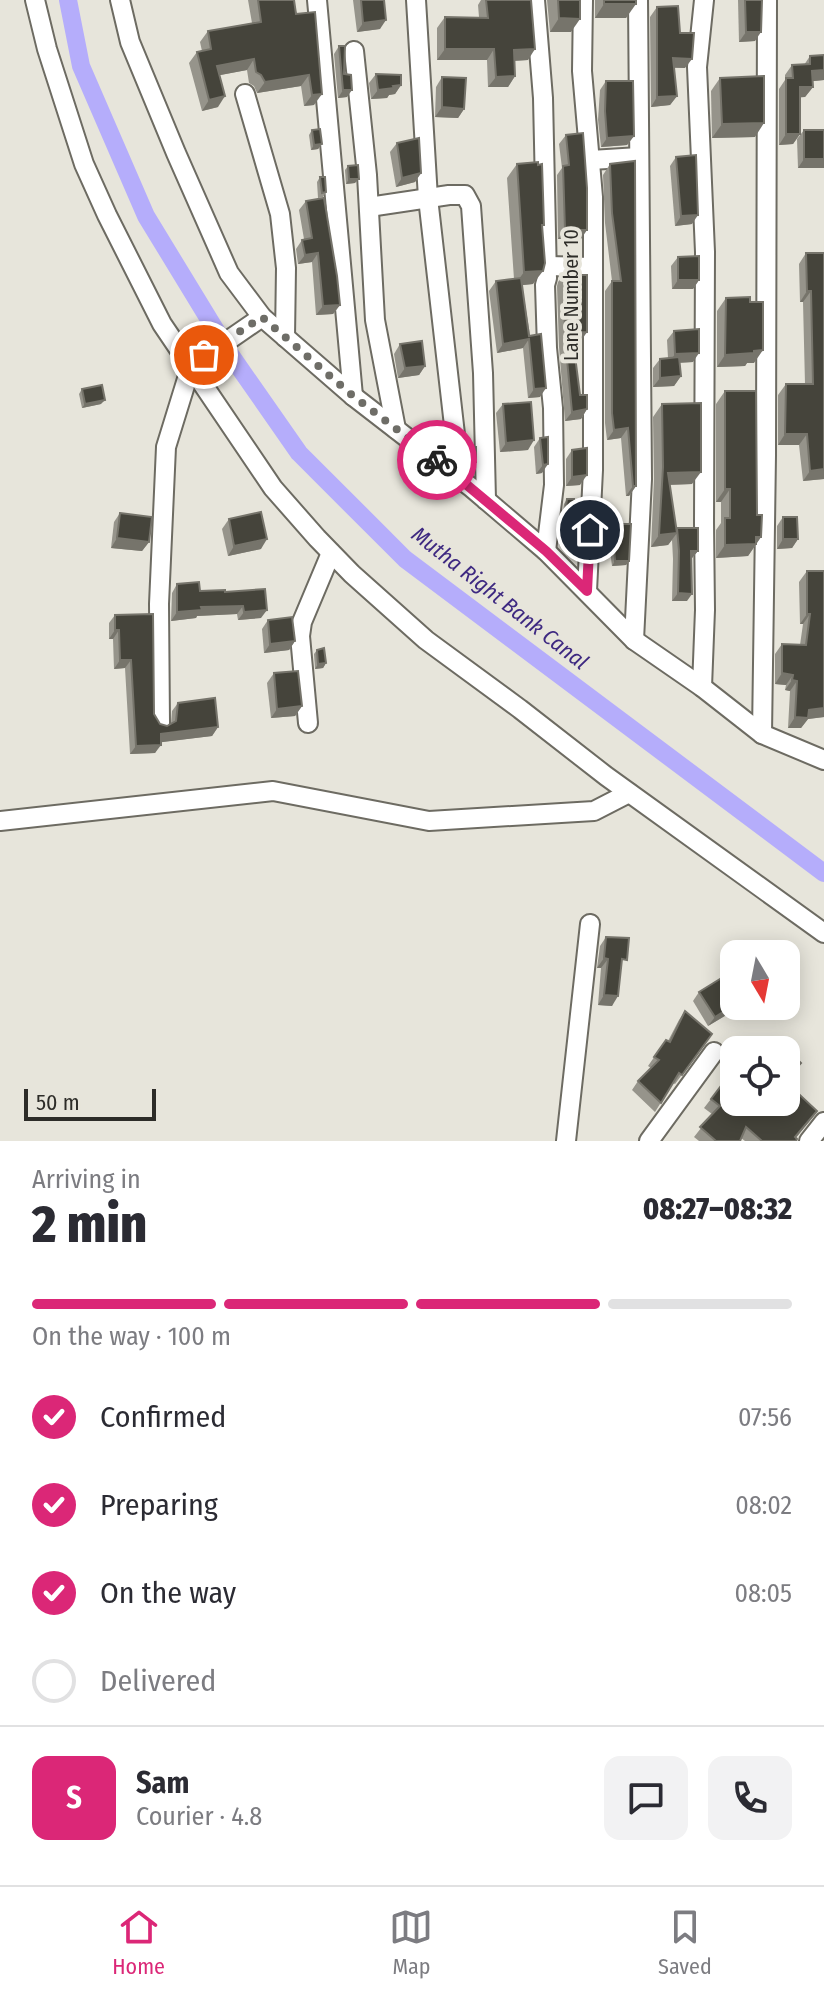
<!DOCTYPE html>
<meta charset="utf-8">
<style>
body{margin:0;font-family:"Fira Sans Condensed",sans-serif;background:#f2f2f3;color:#2b2b33;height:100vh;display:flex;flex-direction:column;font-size:30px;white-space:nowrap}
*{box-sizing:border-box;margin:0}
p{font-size:26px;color:#7c7c81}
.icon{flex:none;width:44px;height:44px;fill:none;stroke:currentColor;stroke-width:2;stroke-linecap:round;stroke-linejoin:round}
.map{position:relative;height:1141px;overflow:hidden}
.drawer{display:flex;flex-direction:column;background:#fff;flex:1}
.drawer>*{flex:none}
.needle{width:52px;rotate:170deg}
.tools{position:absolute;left:720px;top:940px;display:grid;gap:16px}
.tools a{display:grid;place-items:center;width:80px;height:80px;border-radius:16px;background:#fff;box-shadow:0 4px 20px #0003;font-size:40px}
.scale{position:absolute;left:24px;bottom:20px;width:132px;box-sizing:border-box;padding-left:8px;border:4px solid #2d2c28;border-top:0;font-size:22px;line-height:28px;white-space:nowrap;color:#2d2c28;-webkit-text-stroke:6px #e7e5db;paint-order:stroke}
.pin{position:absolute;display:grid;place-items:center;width:68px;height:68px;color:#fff;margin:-34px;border:4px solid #fff;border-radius:50%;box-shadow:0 2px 8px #0007}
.courier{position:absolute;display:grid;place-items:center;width:80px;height:80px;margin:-40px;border:6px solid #db2777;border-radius:50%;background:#fff;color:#222;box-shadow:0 2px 10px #0007}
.headline em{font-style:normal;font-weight:800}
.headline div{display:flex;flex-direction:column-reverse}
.headline{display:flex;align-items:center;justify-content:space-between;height:136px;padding:0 32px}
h1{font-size:52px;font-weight:800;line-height:60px}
.bar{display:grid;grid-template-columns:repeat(4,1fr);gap:12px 8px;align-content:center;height:96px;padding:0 32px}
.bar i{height:10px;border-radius:6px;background:#e1e1e2}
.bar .on{background:#db2777}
.bar p{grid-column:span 4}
.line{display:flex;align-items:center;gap:20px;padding:0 32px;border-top:2px solid #e1e1e2}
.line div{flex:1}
.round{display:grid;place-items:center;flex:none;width:84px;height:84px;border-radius:16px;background:#f2f2f3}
ol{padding:0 32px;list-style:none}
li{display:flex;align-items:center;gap:24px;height:88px}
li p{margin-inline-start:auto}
li .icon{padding:8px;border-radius:50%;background:#db2777;color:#fff;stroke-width:4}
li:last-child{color:#7c7c81}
li i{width:44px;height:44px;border:4px solid #e1e1e2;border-radius:50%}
.tab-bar{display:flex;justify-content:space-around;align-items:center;height:112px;border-top:2px solid #e1e1e2;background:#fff;font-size:22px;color:#7c7c81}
.tab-bar a{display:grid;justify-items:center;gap:4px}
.tab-bar .on{color:#db2777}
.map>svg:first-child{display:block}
</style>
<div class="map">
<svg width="824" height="1141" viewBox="0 0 824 1141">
<rect width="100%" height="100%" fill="#e7e5db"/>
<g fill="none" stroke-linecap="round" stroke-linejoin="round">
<polyline stroke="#b5adfb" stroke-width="18" points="68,0 81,66 146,216 232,357 299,453 405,559 824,873"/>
<defs>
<g id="minor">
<polyline points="35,0 47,49 84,164 107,215 162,324 273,488 317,538 352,574 426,640 520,709 606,776 824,933"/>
<polyline points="120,0 130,42 176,153 229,273 262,317 353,396 472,488 546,551 634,640 702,687 762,734 824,760"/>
<polyline points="317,0 353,396"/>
<polyline points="416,0 428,198 460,478"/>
<polyline points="535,0 543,98 547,278 545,285 547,348 553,408 554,485 546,551"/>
<polyline points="583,0 582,71 593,197 593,470 587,591"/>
<polyline points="354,51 367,175 375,320 396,429"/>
<polyline points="245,94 280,214 286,268 285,337"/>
<polyline points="591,160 639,157"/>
<polyline points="369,207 449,195 465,195 471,206 483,373 486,500"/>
<polyline points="547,266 593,267"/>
<polyline points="634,640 642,479 638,0"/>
<polyline points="702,687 705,610 704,523 705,252 697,67 704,0"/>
<polyline points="160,723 159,604 166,447 191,366 262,317"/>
<polyline points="308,723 300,636 302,622 331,553"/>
<polyline points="762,734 766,455 767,0"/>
<polyline points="0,821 273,791 429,821 594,811 629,793"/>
<polyline points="566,1141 590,924"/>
<polyline points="649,1141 714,1052"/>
<polyline points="809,1141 824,1122"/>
</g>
</defs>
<use href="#minor" stroke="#6d6b62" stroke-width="22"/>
<use href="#minor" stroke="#fff" stroke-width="18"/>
</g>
<g fill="#96948b">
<polygon points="248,0 294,0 314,105 304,106 301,86 257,93 254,86 249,83 247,70 220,75 218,107 202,111 189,63 197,52 202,51 200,42 208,31 252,23"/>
<polygon points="353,0 384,0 380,29 357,32"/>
<polygon points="481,0 531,0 528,60 515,61 515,76 508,87 488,87 487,60 437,60 437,28 445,17 479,17 478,5"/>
<polygon points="547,0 580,0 571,32 550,32"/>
<polygon points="595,0 636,0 626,18 595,18"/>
<polygon points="738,0 762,0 755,41 739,42"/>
<polygon points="657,7 680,33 685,68 674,68 677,96 670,105 651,107 650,17"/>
<polygon points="339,46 344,74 347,97 338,98 334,54"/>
<polygon points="824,55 824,80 813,81 813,87 805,97 800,97 800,134 793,144 779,145 779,89 785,80 785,75 792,65 804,65 810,56"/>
<polygon points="376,74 401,85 395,94 389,95 387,98 371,99 369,83"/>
<polygon points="442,77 464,109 458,118 435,117 436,87"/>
<polygon points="720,78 755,137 712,138 711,91"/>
<polygon points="606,81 634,136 627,145 601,147 598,120 600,90"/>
<polygon points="312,130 322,144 318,149 311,150 309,135"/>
<polygon points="804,130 824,168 798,168 797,139"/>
<polygon points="566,135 581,239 558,239 557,175 562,168 559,144"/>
<polygon points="397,143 421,173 415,182 396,187 390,152"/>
<polygon points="676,157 692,224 675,226 670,166"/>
<polygon points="635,161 636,486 629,496 626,496 621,438 607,440 605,423 605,291 612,281 605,223 603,175 610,164"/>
<polygon points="517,164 542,227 533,284 522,285 540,397 528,398 523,348 497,353 489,291 496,281 514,279 507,178"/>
<polygon points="348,166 355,183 346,184 345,170"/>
<polygon points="320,177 326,192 323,197 318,198 317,182"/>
<polygon points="306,201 340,305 333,314 316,315 312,262 298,264 296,249 302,240 304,239 299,210"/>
<polygon points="806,253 824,253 824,479 803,481 799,445 778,445 778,395 786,384 805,384 803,302 800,302 799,264"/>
<polygon points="678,257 699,280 693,289 672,289 671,266"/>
<polygon points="565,273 581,341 573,342 580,395 587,409 581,419 565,421 559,347 557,286 558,282"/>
<polygon points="726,298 754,363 747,363 745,366 717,367 717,311"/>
<polygon points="674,331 693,362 680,363 681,376 674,386 653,387 653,368 660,359 668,358 667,340"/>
<polygon points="400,344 425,366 419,375 398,378 394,354"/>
<polygon points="82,389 101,404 82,408 79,394"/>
<polygon points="725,391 761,537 748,556 716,558 716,530 721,523 721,502 716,502 716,404"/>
<polygon points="503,404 528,450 500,452 496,413"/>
<polygon points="662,404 692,484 670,485 676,529 698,551 692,558 691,558 687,601 672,601 673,559 672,540 668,545 651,547 654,479 653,417"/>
<polygon points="548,437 542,473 536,474 534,447 540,438"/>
<polygon points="472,447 476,447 473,467 471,467 469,451"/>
<polygon points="572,450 580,485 566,486 566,459"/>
<polygon points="567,499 571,546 559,545 564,504"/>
<polygon points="120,513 149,542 142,551 111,548 114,522"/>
<polygon points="783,517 798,539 792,548 777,549 777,526"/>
<polygon points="229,519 261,549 228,556 222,529"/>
<polygon points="618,524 629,561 626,565 612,566 610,551 614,546 616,546 615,529"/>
<polygon points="807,571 824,571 824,717 808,719 801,728 788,728 790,691 785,690 786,685 775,684 775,654 782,644 800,645 803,624 800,624 799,582"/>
<polygon points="177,584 200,591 225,592 261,618 238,620 237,614 197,616 196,618 171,621 172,593"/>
<polygon points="115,615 154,714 160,724 167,726 171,724 172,711 178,703 218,727 212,736 161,742 155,753 130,754 125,668 114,669 113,639 109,639 109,623"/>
<polygon points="268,620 295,641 289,650 264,653 262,629"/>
<polygon points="317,650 326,663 323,668 315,669 314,654"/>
<polygon points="274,673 302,706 295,716 271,718 267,683"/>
<polygon points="606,937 621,969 612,1006 598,1005 601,968 597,968 600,946"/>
<polygon points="699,992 738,1008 708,1026 693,1001"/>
<polygon points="685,1011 712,1034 675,1084 673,1083 655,1112 632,1090 638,1081 651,1068 648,1066 666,1040 668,1041 679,1020"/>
<polygon points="724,1082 729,1086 817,1111 796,1138 796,1141 745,1141 741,1138 740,1141 699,1141 694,1137 712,1114 704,1108"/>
</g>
<g fill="#76746b">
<polygon points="604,4 636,4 626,18 595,18"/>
<polygon points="559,18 580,19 571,32 550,32"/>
<polygon points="386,20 380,29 357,32 363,23"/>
<polygon points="746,32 761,32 755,41 739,42"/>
<polygon points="445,49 494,49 487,60 437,60"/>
<polygon points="535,49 528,60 507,61 514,50"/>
<polygon points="673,58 692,59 685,68 666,67"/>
<polygon points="254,59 247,70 210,77 217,66"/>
<polygon points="824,70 824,80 805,82 812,71"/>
<polygon points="309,75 301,86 257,93 265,82"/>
<polygon points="515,76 508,87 488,87 496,77"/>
<polygon points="401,85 395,94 389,95 387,98 371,99 378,90 393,86"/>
<polygon points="800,87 813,87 805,97 793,98"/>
<polygon points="343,90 352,90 347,97 338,98"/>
<polygon points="322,94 314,105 304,106 312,95"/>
<polygon points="225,96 218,107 202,111 209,100"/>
<polygon points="677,96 670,105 651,107 657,97"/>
<polygon points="442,107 464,109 458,118 435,117"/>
<polygon points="764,123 755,137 712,138 722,124"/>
<polygon points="786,134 800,134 793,144 779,145"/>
<polygon points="634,136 627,145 601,147 607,138"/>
<polygon points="322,144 318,149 311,150 314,145"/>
<polygon points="804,159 824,159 824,168 798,168"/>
<polygon points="421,173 415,182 396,187 402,178"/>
<polygon points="349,179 359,179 355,183 346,184"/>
<polygon points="698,215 692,224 675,226 681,216"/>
<polygon points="565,230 587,230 581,239 558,239"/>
<polygon points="318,253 312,262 298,264 305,255"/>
<polygon points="543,271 533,284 514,286 524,272"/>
<polygon points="678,280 699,280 693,289 672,289"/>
<polygon points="807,291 811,291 803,302 800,302"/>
<polygon points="340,305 333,314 316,315 323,306"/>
<polygon points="587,332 581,341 565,342 572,333"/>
<polygon points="529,339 523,348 497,353 503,344"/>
<polygon points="763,350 754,363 747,363 745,366 717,367 725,355"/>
<polygon points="699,353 693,362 669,363 675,354"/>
<polygon points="425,366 419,375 398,378 405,368"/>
<polygon points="681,376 674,386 653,387 660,378"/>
<polygon points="546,388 540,397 528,398 534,389"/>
<polygon points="105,400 101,404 82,408 85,404"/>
<polygon points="587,409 581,419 565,421 572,412"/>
<polygon points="628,428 621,438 607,440 614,430"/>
<polygon points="785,434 807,434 799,445 778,445"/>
<polygon points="534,440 528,450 500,452 506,443"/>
<polygon points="548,464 542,473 536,474 543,465"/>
<polygon points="824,469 824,479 803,481 810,471"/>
<polygon points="701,472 692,484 662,485 668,473"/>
<polygon points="587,475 580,485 566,486 572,477"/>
<polygon points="633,486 636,486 629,496 626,496"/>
<polygon points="725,489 730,489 721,502 716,502"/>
<polygon points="677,533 668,545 651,547 659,535"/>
<polygon points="756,537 761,537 748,556 716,558 725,545"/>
<polygon points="117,538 149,542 142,551 111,548"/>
<polygon points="267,539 261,549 228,556 234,546"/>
<polygon points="783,539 798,539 792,548 777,549"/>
<polygon points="562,540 574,542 571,546 559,545"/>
<polygon points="691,551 698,551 692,558 685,559"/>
<polygon points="615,561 629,561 626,565 612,566"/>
<polygon points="678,593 692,594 687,601 672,601"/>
<polygon points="243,606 237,614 197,616 196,618 171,621 177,612 201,607"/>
<polygon points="267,610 261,618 238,620 244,612"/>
<polygon points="807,614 810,614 803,624 800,624"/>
<polygon points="115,630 119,630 113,639 109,639"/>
<polygon points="295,641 289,650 264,653 270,644"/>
<polygon points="120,660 131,660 125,668 114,669"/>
<polygon points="326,663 323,668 315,669 318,664"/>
<polygon points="782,673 793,675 786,685 775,684"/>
<polygon points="792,680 797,681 790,691 785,690"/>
<polygon points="302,706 295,716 271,718 277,709"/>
<polygon points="824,708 824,717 808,719 801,728 788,728 795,717 809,710"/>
<polygon points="218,727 212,736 155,743 161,734"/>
<polygon points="161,745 155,753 130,754 136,746"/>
<polygon points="604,958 608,959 601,968 597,968"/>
<polygon points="604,995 618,996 612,1006 598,1005"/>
<polygon points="734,1006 739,1006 738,1008 708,1026 715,1017"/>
</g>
<g fill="#45443b" stroke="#76746b" stroke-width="2">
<polygon points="258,0 294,0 296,14 315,12 322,94 312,95 309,75 265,82 261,75 256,72 254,59 217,66 225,96 209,100 197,52 211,49 208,31 261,22"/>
<polygon points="361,0 384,0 386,20 363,23"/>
<polygon points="486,0 531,0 535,49 514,50 515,76 496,77 494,49 445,49 445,17 488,18"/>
<polygon points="558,0 580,0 580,19 559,18"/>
<rect x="604" y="0" width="32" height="4"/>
<polygon points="745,0 762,0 761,32 746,32"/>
<polygon points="678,6 680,33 694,33 692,59 673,58 677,96 657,97 657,7"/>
<polygon points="339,46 345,46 344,74 351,75 352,90 343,90"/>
<polygon points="824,55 824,70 812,71 813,87 800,87 800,134 786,134 786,78 793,78 792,65 810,64 810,56"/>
<polygon points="376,74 401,75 401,85 393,86 394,88 378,90"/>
<polygon points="764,76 764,123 722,124 720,78"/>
<polygon points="442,77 466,78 464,109 442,107"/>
<polygon points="606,81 633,81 634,136 607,138 605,111"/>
<polygon points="320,129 322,144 314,145 312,130"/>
<rect x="804" y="130" width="20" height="29"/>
<polygon points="583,133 587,188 587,230 565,230 563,166 569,165 566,135"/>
<polygon points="419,138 421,173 402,178 397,143"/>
<polygon points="696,155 698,215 681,216 676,157"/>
<polygon points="635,161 636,486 633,486 628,428 614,430 612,413 612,281 621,281 612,213 610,164"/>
<polygon points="538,162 538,165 542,164 544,225 542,225 545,263 543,271 524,272 517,164"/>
<polygon points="358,165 359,179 349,179 348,166"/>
<polygon points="320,177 325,177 326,192 322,193"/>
<polygon points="324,198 337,276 340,305 323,306 318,253 305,255 302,240 312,238 306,201"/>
<polygon points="806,253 824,253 824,469 810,471 807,434 785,434 786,384 813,384 811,291 807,291"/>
<polygon points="699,256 699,280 678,280 678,257"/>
<polygon points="574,272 574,275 587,275 587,332 572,333 580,395 587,395 587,409 572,412 565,338 564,277 565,273"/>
<polygon points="521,278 529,336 541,334 546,388 534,389 529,339 503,344 496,281"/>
<polygon points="750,297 750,302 763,302 763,350 754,351 754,353 725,355 726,298"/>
<polygon points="699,329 699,353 675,354 674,331"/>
<polygon points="422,341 425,366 405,368 400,344"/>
<polygon points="679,357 681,376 660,378 660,359"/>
<polygon points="102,385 105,400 85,404 82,389"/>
<polygon points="725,391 756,391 757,515 762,515 761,537 756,537 756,544 725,545 725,518 730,518 730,489 725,489"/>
<polygon points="531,402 534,440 506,443 503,404"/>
<polygon points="701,403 701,472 668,473 677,533 659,535 663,467 662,404"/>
<polygon points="548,437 548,464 543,465 540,438"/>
<polygon points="472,447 476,447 476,462 474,462"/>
<polygon points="587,448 587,475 572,477 572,450"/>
<polygon points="567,499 574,499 574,542 562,540"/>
<polygon points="261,512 267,539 234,546 229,519"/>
<polygon points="120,513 152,517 149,542 117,538"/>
<polygon points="783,517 797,517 798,539 783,539"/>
<polygon points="618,524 631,524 629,561 615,561 614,546 619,546"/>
<polygon points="677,528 698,528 698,551 691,551 692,594 678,593 679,551"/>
<polygon points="807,571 824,571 824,708 809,710 808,718 795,717 797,681 792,680 793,675 782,673 782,644 806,645 810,614 807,614"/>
<polygon points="199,582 200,591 225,590 225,592 265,589 267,610 244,612 243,606 201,607 202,610 177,612 177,584"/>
<polygon points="153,614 154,714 160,724 167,726 176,721 178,703 215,698 218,727 161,734 161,745 136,746 131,660 120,660 119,630 115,630 115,615"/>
<polygon points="292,617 295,641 270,644 268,620"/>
<polygon points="324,648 326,663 318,664 317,650"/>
<polygon points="298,671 302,706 277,709 274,673"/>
<polygon points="606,937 629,938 627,960 622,959 618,996 604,995 608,959 604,958"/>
<polygon points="728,974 734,983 734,1005 715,1017 699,992"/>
<polygon points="685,1011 712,1034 682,1075 679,1073 661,1103 638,1081 659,1060 654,1057 666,1040 670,1042"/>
<polygon points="776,1039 801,1063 786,1079 786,1050 766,1050"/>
<polygon points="734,1080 734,1102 786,1102 786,1082 817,1111 795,1137 797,1139 796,1141 762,1141 746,1127 740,1141 716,1141 700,1127 720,1106 711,1099 724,1082 729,1086"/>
</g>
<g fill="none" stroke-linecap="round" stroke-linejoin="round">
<polyline stroke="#6e6d67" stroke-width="8" stroke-dasharray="0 14.4" points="204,355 262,317 353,396 437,460"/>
<polyline stroke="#db2777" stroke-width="10" points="437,460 546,551 587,591 590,530"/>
</g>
<g text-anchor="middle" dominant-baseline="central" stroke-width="8" stroke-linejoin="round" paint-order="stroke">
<g font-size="20" fill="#2d2c28" stroke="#e7e5db">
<text transform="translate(571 295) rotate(-90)">Lane Number 10</text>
</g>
<g font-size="22" font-style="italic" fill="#3e2981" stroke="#e7e5db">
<text transform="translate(500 598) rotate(38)">Mutha Right Bank Canal</text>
</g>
</g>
</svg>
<div class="tools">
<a><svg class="needle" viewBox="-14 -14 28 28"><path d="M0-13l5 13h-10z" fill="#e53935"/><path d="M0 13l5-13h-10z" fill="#7c7c81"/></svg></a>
<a><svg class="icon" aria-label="locate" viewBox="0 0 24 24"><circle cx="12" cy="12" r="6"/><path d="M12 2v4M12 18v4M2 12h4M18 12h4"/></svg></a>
</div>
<div class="scale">50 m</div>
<div class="pin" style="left:204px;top:355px;background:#ea580c"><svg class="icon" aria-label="bag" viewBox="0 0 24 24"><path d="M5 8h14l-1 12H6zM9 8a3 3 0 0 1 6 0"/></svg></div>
<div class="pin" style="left:590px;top:530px;background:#1f2937"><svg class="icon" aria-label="home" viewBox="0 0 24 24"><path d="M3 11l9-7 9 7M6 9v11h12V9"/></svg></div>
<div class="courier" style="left:437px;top:460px"><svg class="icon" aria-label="bike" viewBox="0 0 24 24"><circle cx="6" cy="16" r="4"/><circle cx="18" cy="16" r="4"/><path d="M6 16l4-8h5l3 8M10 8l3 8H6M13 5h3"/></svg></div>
</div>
<section class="drawer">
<div class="headline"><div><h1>2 min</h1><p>Arriving in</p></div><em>08:27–08:32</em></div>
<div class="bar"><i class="on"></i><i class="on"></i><i class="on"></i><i></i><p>On the way · 100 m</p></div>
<ol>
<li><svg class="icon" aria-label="check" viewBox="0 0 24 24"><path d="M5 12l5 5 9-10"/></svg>Confirmed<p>07:56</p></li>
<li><svg class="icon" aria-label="check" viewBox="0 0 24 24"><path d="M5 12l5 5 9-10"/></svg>Preparing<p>08:02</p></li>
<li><svg class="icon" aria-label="check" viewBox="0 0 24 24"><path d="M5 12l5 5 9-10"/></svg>On the way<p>08:05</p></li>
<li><i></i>Delivered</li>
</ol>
<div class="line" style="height:144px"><b class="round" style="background:#db2777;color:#fff">S</b><div><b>Sam</b><p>Courier · 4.8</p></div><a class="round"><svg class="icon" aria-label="chat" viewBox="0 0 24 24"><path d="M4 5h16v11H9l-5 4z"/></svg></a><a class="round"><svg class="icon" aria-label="phone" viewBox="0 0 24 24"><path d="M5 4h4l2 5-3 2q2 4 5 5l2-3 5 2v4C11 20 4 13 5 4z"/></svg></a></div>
</section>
<nav class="tab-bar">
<a class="on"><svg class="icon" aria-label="home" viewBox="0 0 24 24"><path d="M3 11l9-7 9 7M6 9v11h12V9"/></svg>Home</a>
<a><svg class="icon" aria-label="map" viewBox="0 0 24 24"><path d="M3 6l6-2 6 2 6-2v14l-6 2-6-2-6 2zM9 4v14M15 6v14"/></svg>Map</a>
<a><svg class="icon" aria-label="saved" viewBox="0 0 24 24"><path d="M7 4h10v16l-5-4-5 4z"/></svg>Saved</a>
</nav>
